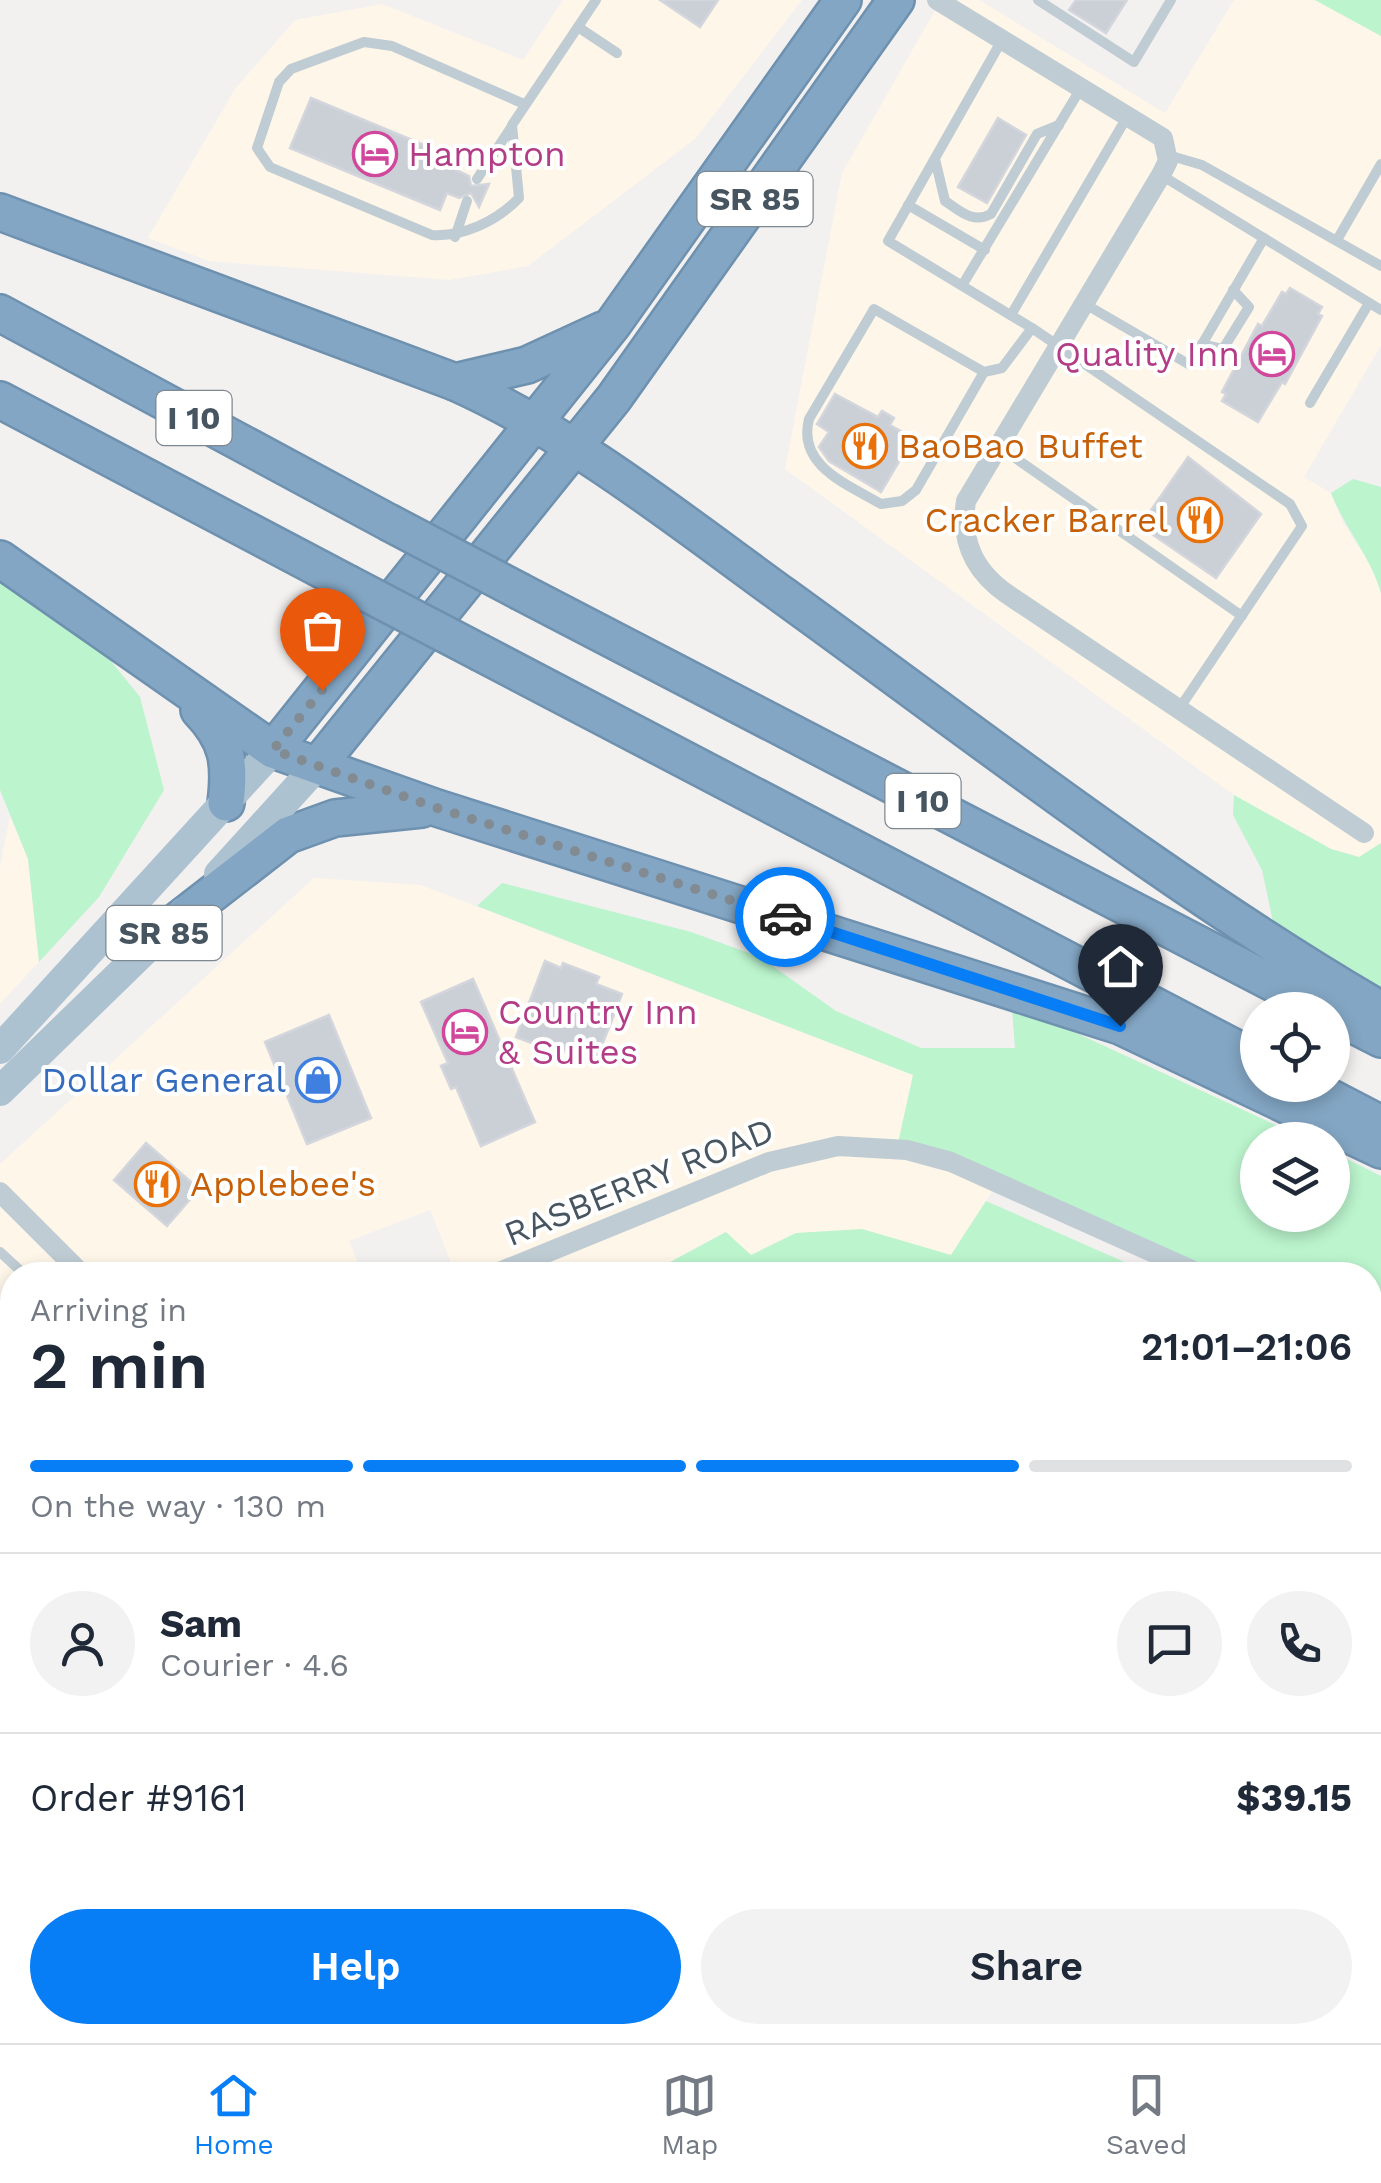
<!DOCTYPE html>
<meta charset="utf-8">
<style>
body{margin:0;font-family:"Work Sans",sans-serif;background:#f2f2f3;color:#1f2937;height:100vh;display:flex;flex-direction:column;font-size:38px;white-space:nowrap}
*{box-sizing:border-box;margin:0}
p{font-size:32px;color:#747a83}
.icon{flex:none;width:55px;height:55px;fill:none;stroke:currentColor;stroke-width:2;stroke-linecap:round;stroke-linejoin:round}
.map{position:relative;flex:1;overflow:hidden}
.details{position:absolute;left:0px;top:1262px;width:1382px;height:782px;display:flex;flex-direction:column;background:#fff;border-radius:40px 40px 0 0;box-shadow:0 5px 15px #0003}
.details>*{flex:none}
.tools{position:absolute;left:1240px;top:992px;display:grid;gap:20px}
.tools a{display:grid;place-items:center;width:110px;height:110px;border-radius:50%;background:#fff;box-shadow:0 5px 15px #0003;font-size:50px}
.pin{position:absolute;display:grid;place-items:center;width:85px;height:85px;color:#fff;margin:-102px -42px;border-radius:50% 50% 50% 0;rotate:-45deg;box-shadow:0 0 10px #0007}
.pin .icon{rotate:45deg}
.courier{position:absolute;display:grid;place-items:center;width:100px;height:100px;margin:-50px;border:8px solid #077df6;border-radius:50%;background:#fff;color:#222;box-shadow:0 2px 12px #0007}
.headline em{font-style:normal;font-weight:600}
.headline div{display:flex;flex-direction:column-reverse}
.headline{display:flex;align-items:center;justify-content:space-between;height:170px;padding:0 30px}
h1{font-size:65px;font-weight:600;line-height:75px}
.bar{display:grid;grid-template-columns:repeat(4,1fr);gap:15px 10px;align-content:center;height:120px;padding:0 30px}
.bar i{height:12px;border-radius:8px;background:#e0e1e3}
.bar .selected{background:#077df6}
.bar p{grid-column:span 4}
.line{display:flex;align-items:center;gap:25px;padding:0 30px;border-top:2px solid #e0e1e3}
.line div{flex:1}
.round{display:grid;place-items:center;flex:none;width:105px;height:105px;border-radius:52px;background:#f2f2f3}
.button{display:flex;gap:20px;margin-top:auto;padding:20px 30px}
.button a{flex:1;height:115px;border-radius:60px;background:#077df6;color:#fff;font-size:40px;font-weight:600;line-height:115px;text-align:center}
.button a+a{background:#f2f2f3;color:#1f2937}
.tabs{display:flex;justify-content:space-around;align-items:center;height:140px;border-top:2px solid #e0e1e3;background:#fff;font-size:28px;color:#747a83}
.tabs a{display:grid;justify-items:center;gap:5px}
.tabs .selected{color:#077df6}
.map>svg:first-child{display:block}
</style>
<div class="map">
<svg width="1381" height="2043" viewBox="0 0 1381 2043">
<rect width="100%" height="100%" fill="#f3f0f0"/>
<g fill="#fef6e9">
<polygon points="563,0 802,0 696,138 528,266 450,280 209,261 148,238 235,89 295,20 382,4 523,60"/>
<polygon points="941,0 979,0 1165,113 1234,0 1315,0 1381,36 1381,345 1304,477 1331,493 1343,523 1374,570 1381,593 1381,843 1359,857 1331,849 1234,795 785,469 842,173"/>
<polygon points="10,816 28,859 39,962 0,1004 0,868"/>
<polygon points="314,878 421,885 913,1075 899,1143 996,1185 951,1255 796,1233 751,1255 725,1232 646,1275 456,1275 430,1210 349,1241 363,1275 12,1275 12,1525 0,1534 0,1164"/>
<polygon points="1370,1344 1381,1349 1381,2043 435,2043 441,2032 1370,2032"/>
<polygon points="0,1586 12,1590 12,1890 0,1887"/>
<polygon points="267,2032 409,2033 428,2043 259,2043"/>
</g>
<g fill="#bbf4cd">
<polygon points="1315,0 1381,0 1381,36"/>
<path d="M1353 479 1381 487V593C1371 557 1345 529 1331 493Z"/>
<polygon points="0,578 106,655 140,697 164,790 99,897 39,962 28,859 0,790"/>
<polygon points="1234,795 1331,849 1359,857 1381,843 1381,987 1273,922 1262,870 1233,815"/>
<polygon points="502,883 691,932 760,957 836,1011 921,1048 1015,1048 1012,1010 1059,1025 1308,1140 1258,1140 1258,1215 1332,1215 1333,1152 1381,1176 1381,1349 1370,1344 1370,1275 1203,1275 898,1143 913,1075 477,906"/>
<polygon points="986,1201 1154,1275 646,1275 726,1232 751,1255 796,1233 862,1229 951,1255"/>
<polygon points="0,1887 12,1890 12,2032 267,2033 259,2043 0,2042"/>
</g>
<g fill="#cbd0d6" stroke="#d3d6dc" stroke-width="2.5">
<polygon points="660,0 718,0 700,27"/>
<polygon points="1076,0 1127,0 1106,33 1069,10"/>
<polygon points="311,98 460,160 456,170 469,176 471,186 489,184 479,207 471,193 459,198 447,193 440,210 290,148"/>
<polygon points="998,118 1026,135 987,203 958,187"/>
<polygon points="1290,288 1322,307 1318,314 1322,316 1285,384 1282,382 1258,422 1222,401 1226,394 1222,392 1258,324 1262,326 1282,292 1286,294"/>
<polygon points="835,394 878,417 882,411 894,418 890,425 913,438 881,492 829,461 819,447 829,432 817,424"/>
<polygon points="1188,457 1261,514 1216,578 1140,526"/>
<polygon points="545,961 561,968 563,963 599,977 596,984 622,994 597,1058 566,1046 562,1055 516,1037"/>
<polygon points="473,979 535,1122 481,1146 456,1087 451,1089 441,1066 448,1063 421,1002"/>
<polygon points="329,1015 371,1118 307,1144 265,1042"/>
<polygon points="146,1143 199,1189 167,1226 114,1180"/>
</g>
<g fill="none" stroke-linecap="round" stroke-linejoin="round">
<defs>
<g id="highway">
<path d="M0 212 455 382C573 435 679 520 784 596 979 737 1172 888 1381 1010"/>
<polyline points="0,313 388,522"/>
<polyline points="455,382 527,365 603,330"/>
<polyline points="0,400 347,583"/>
<polyline points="0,559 273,750 437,808 1120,1026 1381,1150"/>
<polyline points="521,592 1325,1010"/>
<polyline points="481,653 1258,1060"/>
<path d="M199 710C228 740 231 763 226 803"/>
<polyline points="273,750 613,324 843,0"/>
<polyline points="318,765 614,398 896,0"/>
<polyline points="168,928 288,835 335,818 422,809"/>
<polyline points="1332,1014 1381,1039"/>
<polyline points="1306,1085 1381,1124"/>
</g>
</defs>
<use href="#highway" stroke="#6e91af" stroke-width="40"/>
<g stroke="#bfccd3" stroke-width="10">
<polyline points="1038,0 1134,62 1171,0"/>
<polyline points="578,27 617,53"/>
<polyline points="1002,40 888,241 1032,328 1290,504 1302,526 1179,709"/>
<path d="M524 104 392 46 364 42 291 69 279 82 257 148 270 167 432 235C463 237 497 221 519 198L512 125 596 0"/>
<polyline points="1168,155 1202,165 1381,266"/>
<path d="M935 159 945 201C960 211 973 224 991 214L1037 134 1059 125"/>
<polyline points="1161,175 1381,310"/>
<polyline points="477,179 512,126"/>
<polyline points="908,205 985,250"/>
<polyline points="455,237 467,201"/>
<polyline points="1337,240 1381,164"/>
<polyline points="963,284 1081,88"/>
<polyline points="1085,304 1190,365 1264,238"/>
<polyline points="1011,315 1127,117"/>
<polyline points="1202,344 1223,349 1249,307 1233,290"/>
<path d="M984 372 916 490 902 501 881 504C847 484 797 466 809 419L874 309 984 372 1002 368 1032 328"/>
<polyline points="1310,403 1369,303"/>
<polyline points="998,446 1242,616"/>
<polyline points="0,1252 25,1275"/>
<polyline points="0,1363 11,1381 0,1395"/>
<polyline points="0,1782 12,1789"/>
<polyline points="1370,1970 1381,1975"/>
<polyline points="864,2032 874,2043"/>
<polyline points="1328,2032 1358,2043"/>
<polyline points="897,2043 907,2032"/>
</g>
<g stroke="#bfccd3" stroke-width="20">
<path d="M937 0 1163 138 1168 161 1161 175 966 501C960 541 974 571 1007 594L1364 833"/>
<polyline points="0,1192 83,1275"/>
<polyline points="492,1275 769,1162 838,1146 907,1150 951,1162 1203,1275"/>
<polyline points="1370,1349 1381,1354"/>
<polyline points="0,1516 12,1508"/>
<polyline points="0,1613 12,1622"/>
<polyline points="383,2032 401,2043"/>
<polyline points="321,2043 327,2032"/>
</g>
<g stroke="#adc2d1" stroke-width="30">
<polyline points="219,874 318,765"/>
<polyline points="0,1049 273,750"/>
<polyline points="0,1091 184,912"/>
</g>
<use href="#highway" stroke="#83a6c4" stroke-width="35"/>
<defs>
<g id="highway-bridge">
<polyline points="388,522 521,592"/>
<polyline points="347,583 481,653"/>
</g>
</defs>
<use href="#highway-bridge" stroke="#6e91af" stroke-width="40" stroke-linecap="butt"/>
<use href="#highway-bridge" stroke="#83a6c4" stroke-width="35"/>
</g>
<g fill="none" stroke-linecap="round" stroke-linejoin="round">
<polyline stroke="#838b92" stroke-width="10" stroke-dasharray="0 18" points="322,690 273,750 437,808 785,917"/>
<polyline stroke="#077df6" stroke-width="12" points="785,917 1120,1026"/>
</g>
<defs>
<symbol id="hotel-ring" viewBox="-11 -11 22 22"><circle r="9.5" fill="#fff" stroke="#d1479c" stroke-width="1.5"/><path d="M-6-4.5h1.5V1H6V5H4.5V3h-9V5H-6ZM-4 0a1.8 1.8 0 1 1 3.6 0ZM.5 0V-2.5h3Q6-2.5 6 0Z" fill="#d1479c"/></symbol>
<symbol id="restaurant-ring" viewBox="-11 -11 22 22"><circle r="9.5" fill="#fff" stroke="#e8710a" stroke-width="1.5"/><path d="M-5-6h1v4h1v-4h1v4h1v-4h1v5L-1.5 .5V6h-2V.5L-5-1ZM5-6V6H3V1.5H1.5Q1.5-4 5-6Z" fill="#e8710a"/></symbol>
<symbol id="shop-ring" viewBox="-11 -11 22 22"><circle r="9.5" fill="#fff" stroke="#3f7fe0" stroke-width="1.5"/><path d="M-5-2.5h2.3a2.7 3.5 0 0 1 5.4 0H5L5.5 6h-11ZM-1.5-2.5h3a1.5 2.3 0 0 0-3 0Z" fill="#3f7fe0"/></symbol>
</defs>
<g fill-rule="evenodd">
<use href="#hotel-ring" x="350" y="129" width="50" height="50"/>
<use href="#hotel-ring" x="1247" y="329" width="50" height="50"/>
<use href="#restaurant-ring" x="840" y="421" width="50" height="50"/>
<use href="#restaurant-ring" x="1175" y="495" width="50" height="50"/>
<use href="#hotel-ring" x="440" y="1007" width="50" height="50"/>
<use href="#shop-ring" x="293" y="1055" width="50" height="50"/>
<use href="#restaurant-ring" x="132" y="1159" width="50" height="50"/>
</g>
<g text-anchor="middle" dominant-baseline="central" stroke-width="8" stroke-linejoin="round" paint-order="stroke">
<g fill="#fff" stroke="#7e8890" stroke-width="2.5">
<rect x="697.5" y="172" width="115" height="54" rx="8"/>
<rect x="156.5" y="391" width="75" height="54" rx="8"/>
<rect x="885.5" y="774" width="75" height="54" rx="8"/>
<rect x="106.5" y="906" width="115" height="54" rx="8"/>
</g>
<g font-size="32" font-weight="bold" fill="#465560">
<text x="755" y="199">SR 85</text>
<text x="194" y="418">I 10</text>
<text x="923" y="801">I 10</text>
<text x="164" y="933">SR 85</text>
</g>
<g font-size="35" fill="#b23c85" stroke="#fff" text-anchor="start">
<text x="408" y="154">Hampton</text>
<text x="1240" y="354" text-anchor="end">Quality Inn</text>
<text x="498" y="1012">Country Inn<tspan x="498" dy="40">&amp; Suites</tspan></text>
</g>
<g font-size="35" fill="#c56008" stroke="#fff" text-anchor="start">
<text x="898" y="446">BaoBao Buffet</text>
<text x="1168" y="520" text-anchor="end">Cracker Barrel</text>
<text x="190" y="1184">Applebee's</text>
</g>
<g font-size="35" fill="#366cbe" stroke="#fff" text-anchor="end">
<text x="286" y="1080">Dollar General</text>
</g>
<g font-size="35" fill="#465560" stroke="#fff">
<text transform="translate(639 1182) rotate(-22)">RASBERRY ROAD</text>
</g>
</g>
</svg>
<div class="tools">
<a><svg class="icon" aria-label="locate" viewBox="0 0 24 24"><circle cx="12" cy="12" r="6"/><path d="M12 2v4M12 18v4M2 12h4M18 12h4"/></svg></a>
<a><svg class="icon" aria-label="layers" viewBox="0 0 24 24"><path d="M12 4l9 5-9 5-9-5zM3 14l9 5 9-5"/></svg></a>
</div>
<div class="pin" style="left:322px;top:690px;background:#ea580c"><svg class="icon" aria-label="bag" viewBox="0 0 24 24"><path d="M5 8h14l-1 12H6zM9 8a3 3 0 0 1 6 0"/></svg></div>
<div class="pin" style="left:1120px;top:1026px;background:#1f2937"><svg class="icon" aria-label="home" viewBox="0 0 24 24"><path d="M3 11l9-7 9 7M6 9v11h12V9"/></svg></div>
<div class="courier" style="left:785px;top:917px"><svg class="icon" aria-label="car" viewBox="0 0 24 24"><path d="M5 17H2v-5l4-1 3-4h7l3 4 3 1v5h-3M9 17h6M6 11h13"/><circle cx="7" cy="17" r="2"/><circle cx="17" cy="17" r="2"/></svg></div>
<section class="details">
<div class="headline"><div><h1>2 min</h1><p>Arriving in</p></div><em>21:01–21:06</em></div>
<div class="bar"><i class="selected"></i><i class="selected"></i><i class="selected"></i><i></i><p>On the way · 130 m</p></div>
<div class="line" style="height:180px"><a class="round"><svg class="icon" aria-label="person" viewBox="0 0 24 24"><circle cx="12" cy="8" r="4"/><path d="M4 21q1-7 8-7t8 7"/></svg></a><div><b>Sam</b><p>Courier · 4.6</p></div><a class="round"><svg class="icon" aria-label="chat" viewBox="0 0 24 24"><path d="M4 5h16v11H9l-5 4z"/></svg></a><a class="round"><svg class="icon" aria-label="phone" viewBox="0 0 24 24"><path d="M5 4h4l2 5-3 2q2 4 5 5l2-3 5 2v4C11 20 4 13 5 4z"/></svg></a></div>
<div class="line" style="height:130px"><div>Order #9161</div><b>$39.15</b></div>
<div class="button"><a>Help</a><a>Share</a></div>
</section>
</div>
<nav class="tabs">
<a class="selected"><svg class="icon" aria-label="home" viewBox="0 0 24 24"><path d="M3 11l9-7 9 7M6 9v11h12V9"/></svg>Home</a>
<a><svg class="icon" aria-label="map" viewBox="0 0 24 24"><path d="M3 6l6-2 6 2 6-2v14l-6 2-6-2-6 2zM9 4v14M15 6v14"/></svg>Map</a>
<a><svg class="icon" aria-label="saved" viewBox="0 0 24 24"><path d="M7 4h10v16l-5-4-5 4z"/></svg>Saved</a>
</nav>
